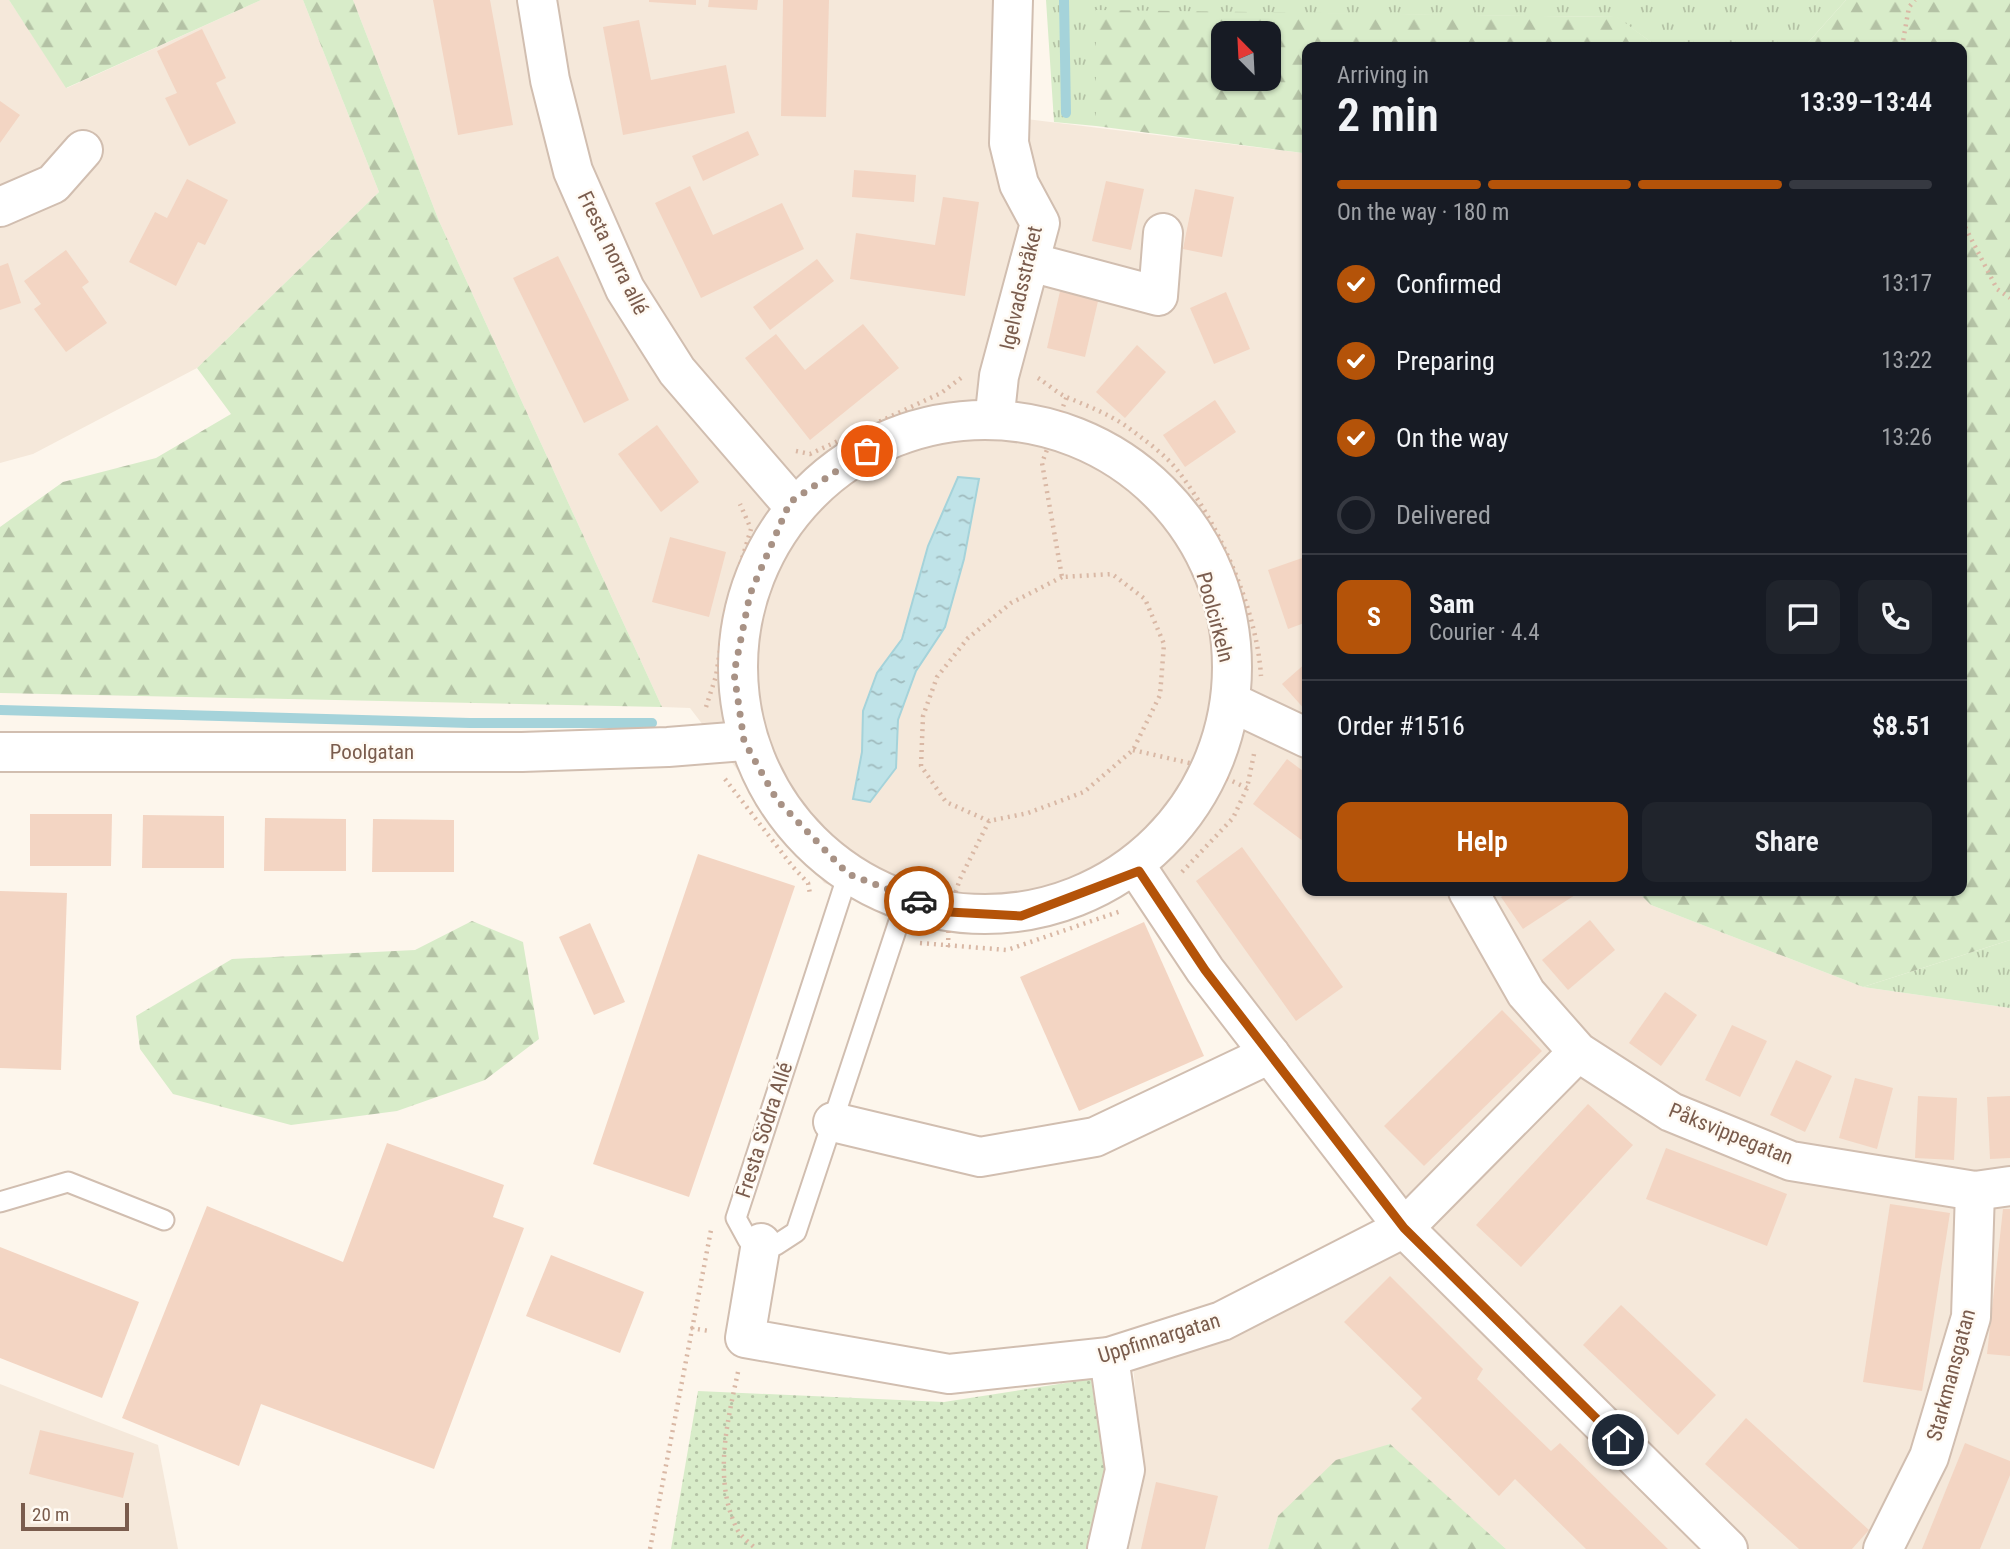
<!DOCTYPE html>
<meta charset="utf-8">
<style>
body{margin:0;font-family:"Roboto Condensed",sans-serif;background:#20242c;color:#f1f3f6;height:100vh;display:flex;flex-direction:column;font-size:26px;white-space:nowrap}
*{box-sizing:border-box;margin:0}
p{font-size:23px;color:#9ea1a6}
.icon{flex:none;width:38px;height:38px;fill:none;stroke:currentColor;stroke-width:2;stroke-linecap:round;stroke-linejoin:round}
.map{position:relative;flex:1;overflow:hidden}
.sheet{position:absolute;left:1302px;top:42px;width:665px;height:854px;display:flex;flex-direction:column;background:#171b24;border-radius:14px;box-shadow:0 2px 5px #0004}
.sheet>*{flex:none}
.needle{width:46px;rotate:336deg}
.fabs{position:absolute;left:1211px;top:21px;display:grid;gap:14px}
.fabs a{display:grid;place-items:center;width:70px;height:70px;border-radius:14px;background:#171b24;box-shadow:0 2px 5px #0004;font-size:35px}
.scale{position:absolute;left:21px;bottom:18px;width:108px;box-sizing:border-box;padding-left:7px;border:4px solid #7a5c4d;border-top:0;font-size:19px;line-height:24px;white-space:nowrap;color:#7a5c4d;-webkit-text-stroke:5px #fffaf3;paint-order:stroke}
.pin{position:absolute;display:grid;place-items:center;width:60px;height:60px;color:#fff;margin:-30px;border:4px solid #fff;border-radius:50%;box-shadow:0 2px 7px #0007}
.courier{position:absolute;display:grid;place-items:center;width:70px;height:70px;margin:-35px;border:5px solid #b45309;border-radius:50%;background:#fff;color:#222;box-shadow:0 2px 9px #0007}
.overview em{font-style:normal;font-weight:600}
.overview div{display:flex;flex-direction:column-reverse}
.overview{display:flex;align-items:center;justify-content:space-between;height:119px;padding:0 35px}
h1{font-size:46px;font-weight:600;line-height:52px}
.bar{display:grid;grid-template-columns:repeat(4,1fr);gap:10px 7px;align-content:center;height:84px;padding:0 35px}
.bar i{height:9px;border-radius:5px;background:#363941}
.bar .on{background:#b45309}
.bar p{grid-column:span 4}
.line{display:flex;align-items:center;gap:18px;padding:0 35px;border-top:2px solid #363941}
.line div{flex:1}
.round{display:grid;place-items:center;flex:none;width:74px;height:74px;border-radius:14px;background:#20242c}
ol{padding:0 35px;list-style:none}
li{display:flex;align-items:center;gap:21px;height:77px}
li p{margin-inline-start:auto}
li .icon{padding:7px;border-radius:50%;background:#b45309;color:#fff;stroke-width:4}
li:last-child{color:#9ea1a6}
li i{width:38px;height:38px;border:4px solid #363941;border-radius:50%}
.primary-button{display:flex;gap:14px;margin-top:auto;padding:14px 35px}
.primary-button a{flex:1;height:80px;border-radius:14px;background:#b45309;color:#fff;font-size:28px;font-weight:600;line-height:80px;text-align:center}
.primary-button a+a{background:#20242c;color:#f1f3f6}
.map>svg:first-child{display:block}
</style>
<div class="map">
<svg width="2010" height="1549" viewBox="0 0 2010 1549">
<defs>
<pattern id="grass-tufts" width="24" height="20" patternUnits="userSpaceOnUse" patternTransform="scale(1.75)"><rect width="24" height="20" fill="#d8ecc9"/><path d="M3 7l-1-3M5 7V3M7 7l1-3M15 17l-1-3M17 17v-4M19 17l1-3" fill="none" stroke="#b4c2a5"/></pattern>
<pattern id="forest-firs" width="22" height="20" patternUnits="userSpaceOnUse" patternTransform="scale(1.75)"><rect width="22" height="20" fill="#d8ecc9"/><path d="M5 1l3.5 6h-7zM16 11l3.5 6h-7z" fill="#b4c2a5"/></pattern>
<pattern id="park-dots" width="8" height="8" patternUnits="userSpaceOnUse" patternTransform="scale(1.75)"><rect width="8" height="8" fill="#d8ecc9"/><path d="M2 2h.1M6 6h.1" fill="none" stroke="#b4c2a5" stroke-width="1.8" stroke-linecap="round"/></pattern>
<pattern id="water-ripples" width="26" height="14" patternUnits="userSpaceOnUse" patternTransform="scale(1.75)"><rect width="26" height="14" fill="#bfe3e8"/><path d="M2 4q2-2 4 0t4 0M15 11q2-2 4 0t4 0" fill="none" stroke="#a0bbbe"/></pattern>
</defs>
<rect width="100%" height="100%" fill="#fdf6ec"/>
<g fill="#f5e8da">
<polygon points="0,0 9,0 67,88 261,0 303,0 379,192 197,368 33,454 0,463"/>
<polygon points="353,0 1003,0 1009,117 1303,153 1307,279 1307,891 1637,891 1651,905 1863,987 2010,1008 2010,1549 1506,1549 1389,1444 1278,1516 1268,1549 1125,1549 1143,1469 1133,1366 1222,1336 1399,1252 1130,889 1011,933 935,923 824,883 690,708 662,707 439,221"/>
<polygon points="0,1384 158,1445 178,1549 0,1549"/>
</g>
<g fill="url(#grass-tufts)">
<polygon points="1046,0 1846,0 1804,47 1658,47 1616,17 1096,11 1096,126 1054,122"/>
<polygon points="2010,940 2010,1008 1863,987"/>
</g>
<g fill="url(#forest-firs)" fill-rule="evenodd">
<polygon points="9,0 261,0 66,88"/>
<polygon points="303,0 353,0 439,221 662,707 0,693 0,527 63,482 156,458 231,414 197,368 379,192"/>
<polygon points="1846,0 2010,0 2010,940 1863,987 1651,905 1637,891 1962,891 1962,47 1804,47"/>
<path d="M1096 10 1617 17 1658 47H1307V279L1303 153 1096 126ZM1223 33H1269V79H1223Z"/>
<polygon points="472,921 523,942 539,1039 485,1080 397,1111 291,1125 173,1094 140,1049 136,1016 232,959 415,950"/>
<polygon points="1390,1444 1506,1549 1268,1549 1278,1516 1336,1460"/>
</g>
<polygon fill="url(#park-dots)" points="1091,1379 1105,1467 1087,1549 671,1549 698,1391 944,1402"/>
<polygon fill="url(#water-ripples)" stroke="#a5d3da" stroke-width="2" points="958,477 979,479 964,559 945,627 916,671 898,720 896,768 870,802 853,799 862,752 863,711 877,673 902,639 928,546"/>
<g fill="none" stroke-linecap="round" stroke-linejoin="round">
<g stroke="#a5d3da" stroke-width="10">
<polyline points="1064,0 1066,113"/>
<polyline points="0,710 470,723 652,723"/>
</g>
</g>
<g fill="#f3d5c3">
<polygon points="433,0 490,0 513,125 458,135"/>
<polygon points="649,0 696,0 696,5 649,2"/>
<polygon points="709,0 758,0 757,10 708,7"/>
<polygon points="783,0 829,0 826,117 781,116"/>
<polygon points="639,20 651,80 726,65 735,113 623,135 603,27"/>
<polygon points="202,29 226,78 216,83 236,123 189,146 165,98 177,93 157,51"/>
<polygon points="0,101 20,115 0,143"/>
<polygon points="748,131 759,155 703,181 692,156"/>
<polygon points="854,170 916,175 914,202 852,197"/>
<polygon points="187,179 228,200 205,245 198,242 176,286 129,262 155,212 167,218"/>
<polygon points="1106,181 1144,189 1131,250 1092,241"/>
<polygon points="690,186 713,235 782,203 804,249 701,298 655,203"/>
<polygon points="1195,189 1234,197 1222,257 1183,249"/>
<polygon points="943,197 979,202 965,296 850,279 856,233 935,245"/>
<polygon points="66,250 89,282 82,287 107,323 66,352 34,309 41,304 24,281"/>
<polygon points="558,256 629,400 584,423 513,278"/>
<polygon points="817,259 834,281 770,330 753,307"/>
<polygon points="8,263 21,303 0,310 0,266"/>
<polygon points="1061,287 1099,297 1085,357 1047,348"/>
<polygon points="1226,292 1250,349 1214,364 1190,308"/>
<polygon points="863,324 899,368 810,440 745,358 776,334 805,370"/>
<polygon points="1137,345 1166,372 1125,418 1096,392"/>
<polygon points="1215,400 1236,432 1185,467 1163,435"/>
<polygon points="657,425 699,482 661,512 618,454"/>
<polygon points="670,537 726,552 709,617 652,602"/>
<polygon points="1305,557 1307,622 1288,629 1268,570"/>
<polygon points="1307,662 1307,712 1282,684"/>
<polygon points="1287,759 1307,774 1307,844 1253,804"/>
<polygon points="30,814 112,814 111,866 30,866"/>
<polygon points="143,815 224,816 224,868 142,868"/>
<polygon points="265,818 346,819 346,871 264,871"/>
<polygon points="373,819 454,820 454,872 372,872"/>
<polygon points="1242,847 1343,987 1296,1021 1196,881"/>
<polygon points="698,854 795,886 689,1197 593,1164"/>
<polygon points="0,891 67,893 61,1070 0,1068"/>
<polygon points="1510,891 1572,891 1575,895 1523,929 1501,897"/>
<polygon points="1590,920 1615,950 1568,990 1542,960"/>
<polygon points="1144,922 1204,1056 1079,1111 1020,977"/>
<polygon points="590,923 625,1002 594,1015 559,937"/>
<polygon points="1665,992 1697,1015 1661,1066 1629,1043"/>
<polygon points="1502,1010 1542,1051 1424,1166 1384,1126"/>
<polygon points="1732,1025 1767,1041 1740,1097 1705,1080"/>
<polygon points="1796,1060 1832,1076 1805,1132 1770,1115"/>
<polygon points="1855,1078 1893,1088 1877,1149 1839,1138"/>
<polygon points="1918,1096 1957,1098 1954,1160 1915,1158"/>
<polygon points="2010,1096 2010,1158 1990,1159 1987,1097"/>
<polygon points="1588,1104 1633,1145 1521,1267 1476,1225"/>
<polygon points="387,1143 504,1185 493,1217 524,1228 434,1469 261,1404 239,1466 122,1418 207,1206 343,1262"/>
<polygon points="1666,1148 1787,1194 1767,1246 1646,1199"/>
<polygon points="1890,1204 1950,1213 1922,1391 1863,1382"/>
<polygon points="2003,1209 2010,1209 2010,1356 1987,1354"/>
<polygon points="0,1247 139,1302 102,1398 0,1358"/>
<polygon points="551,1255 644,1292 620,1353 526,1316"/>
<polygon points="1390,1276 1483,1369 1477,1379 1551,1451 1560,1443 1668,1549 1586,1549 1515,1479 1499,1496 1411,1409 1422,1398 1344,1322"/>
<polygon points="1621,1305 1716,1395 1678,1435 1583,1345"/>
<polygon points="1746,1418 1869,1530 1852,1549 1799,1549 1705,1464"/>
<polygon points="40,1430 134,1453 123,1498 29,1474"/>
<polygon points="1965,1443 2010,1461 2010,1475 1980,1549 1922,1549"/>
<polygon points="1156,1482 1218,1496 1205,1549 1141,1549"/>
</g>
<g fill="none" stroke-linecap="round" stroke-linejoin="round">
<defs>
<g id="lane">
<polyline points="848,874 736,1218 748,1240 776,1245 796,1232 907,897"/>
<polyline points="0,1202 68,1182 164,1220"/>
</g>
<g id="street">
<polyline points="537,0 550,80 573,171 625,289 677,371 790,502"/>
<polyline points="0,207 53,184 83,150"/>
<polyline points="1030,262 1158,296 1163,233"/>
<polyline points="995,413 999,376 1040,223 1019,184 1009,143 1013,0"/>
<circle cx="985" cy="667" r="247"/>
<polyline points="1233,703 1307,738"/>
<polyline points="0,752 522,752 668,747 744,741"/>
<polyline points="1139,871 1205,970 1404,1228 1728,1549"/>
<polyline points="1468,891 1526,993 1578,1052 1671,1112 1791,1161 1975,1191 2010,1186"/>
<polyline points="833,1122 980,1157 1095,1137 1270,1054"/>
<polyline points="761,1243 745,1338 949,1374 1109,1357 1222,1321 1404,1228 1578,1052"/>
<polyline points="1107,1549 1125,1470 1109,1357"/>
<polyline points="1883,1549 1929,1457 1971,1317 1975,1191"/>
</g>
</defs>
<use href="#lane" stroke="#d1beb0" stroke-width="23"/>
<use href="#street" stroke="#d1beb0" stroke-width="42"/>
<g stroke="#d9b8a5" stroke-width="4.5" stroke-dasharray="2 5" stroke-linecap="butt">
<polyline points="1902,47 1909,7 1915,0"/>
<polyline points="1962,221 1997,289 2010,298"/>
<path d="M1038 378C1046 383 1055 391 1064 396 1085 405 1107 413 1126 426 1141 437 1167 456 1178 471 1219 524 1257 610 1261 676"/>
<polyline points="796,451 810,454 941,393 961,378"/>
<polyline points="1062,577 1011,603 968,638 937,677 923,716 921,766 946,802 989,821 1028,813 1084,792 1133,750 1160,695 1164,644 1145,599 1112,574 1062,577 1042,463 1067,396"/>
<polyline points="706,707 716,676 726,612 751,529 740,504"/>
<polyline points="1133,750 1198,765 1247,788"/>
<polyline points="725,779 793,867 808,883 810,894"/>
<polyline points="1182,872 1233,818 1247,788 1254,754"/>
<polyline points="920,943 1007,950 1121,911"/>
<polyline points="948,947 949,912 960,879 989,821"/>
<polyline points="691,1328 709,1331"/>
<path d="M738 1372C727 1423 713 1480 737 1529 741 1537 750 1543 756 1549"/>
<polyline points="650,1549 711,1230"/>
</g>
<use href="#lane" stroke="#fff" stroke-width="19"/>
<use href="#street" stroke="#fff" stroke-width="38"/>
</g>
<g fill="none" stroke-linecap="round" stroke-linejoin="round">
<polyline stroke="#a89285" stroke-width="7" stroke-dasharray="0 12.6" points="867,451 790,502 750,594 734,673 744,741 777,800 848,874 919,901"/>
<polyline stroke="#b45309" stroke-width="9" points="919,901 949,912 1021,916 1139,871 1205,970 1404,1228 1618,1440"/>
</g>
<g text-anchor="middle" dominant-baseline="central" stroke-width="5" stroke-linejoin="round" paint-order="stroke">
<g font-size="21" fill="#7a5c4d" stroke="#fffaf3">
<text transform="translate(613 253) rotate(64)">Fresta norra allé</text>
<text transform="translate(1021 288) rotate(-77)">Igelvadsstråket</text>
<text transform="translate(1215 617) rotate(75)">Poolcirkeln</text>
<text x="372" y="752">Poolgatan</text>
<text transform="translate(764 1130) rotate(-72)">Fresta Södra Allé</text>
<text transform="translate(1731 1134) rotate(22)">Påksvippegatan</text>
<text transform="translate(1159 1338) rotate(-17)">Uppfinnargatan</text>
<text transform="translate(1951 1375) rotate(-75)">Starkmansgatan</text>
</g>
</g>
</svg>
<div class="fabs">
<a><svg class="needle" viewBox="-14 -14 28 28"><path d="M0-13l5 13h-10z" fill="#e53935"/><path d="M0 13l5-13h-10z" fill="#9ea1a6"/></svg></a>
</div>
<div class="scale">20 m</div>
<div class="pin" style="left:867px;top:451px;background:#ea580c"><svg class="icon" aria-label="bag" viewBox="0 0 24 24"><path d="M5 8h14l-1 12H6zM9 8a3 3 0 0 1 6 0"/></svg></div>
<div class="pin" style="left:1618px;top:1440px;background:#1f2937"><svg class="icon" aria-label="home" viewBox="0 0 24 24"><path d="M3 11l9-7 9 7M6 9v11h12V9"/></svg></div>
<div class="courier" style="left:919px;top:901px"><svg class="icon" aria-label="car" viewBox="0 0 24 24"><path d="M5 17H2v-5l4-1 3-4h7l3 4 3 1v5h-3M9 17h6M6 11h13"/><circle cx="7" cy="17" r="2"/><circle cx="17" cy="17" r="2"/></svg></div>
<section class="sheet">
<div class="overview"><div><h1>2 min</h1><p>Arriving in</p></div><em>13:39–13:44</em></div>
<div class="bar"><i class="on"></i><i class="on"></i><i class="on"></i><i></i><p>On the way · 180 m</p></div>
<ol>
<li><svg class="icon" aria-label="check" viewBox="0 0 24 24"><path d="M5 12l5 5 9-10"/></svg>Confirmed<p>13:17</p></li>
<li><svg class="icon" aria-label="check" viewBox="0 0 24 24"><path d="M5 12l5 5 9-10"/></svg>Preparing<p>13:22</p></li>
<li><svg class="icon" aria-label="check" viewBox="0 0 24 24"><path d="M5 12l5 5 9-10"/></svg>On the way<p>13:26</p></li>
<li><i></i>Delivered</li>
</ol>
<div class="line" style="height:126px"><b class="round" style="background:#b45309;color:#fff">S</b><div><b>Sam</b><p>Courier · 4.4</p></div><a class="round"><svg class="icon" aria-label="chat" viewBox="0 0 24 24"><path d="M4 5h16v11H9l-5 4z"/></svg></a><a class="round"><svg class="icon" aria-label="phone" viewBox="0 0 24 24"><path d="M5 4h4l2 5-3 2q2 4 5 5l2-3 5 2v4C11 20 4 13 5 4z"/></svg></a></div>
<div class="line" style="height:91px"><div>Order #1516</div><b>$8.51</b></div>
<div class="primary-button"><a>Help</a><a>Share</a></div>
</section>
</div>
